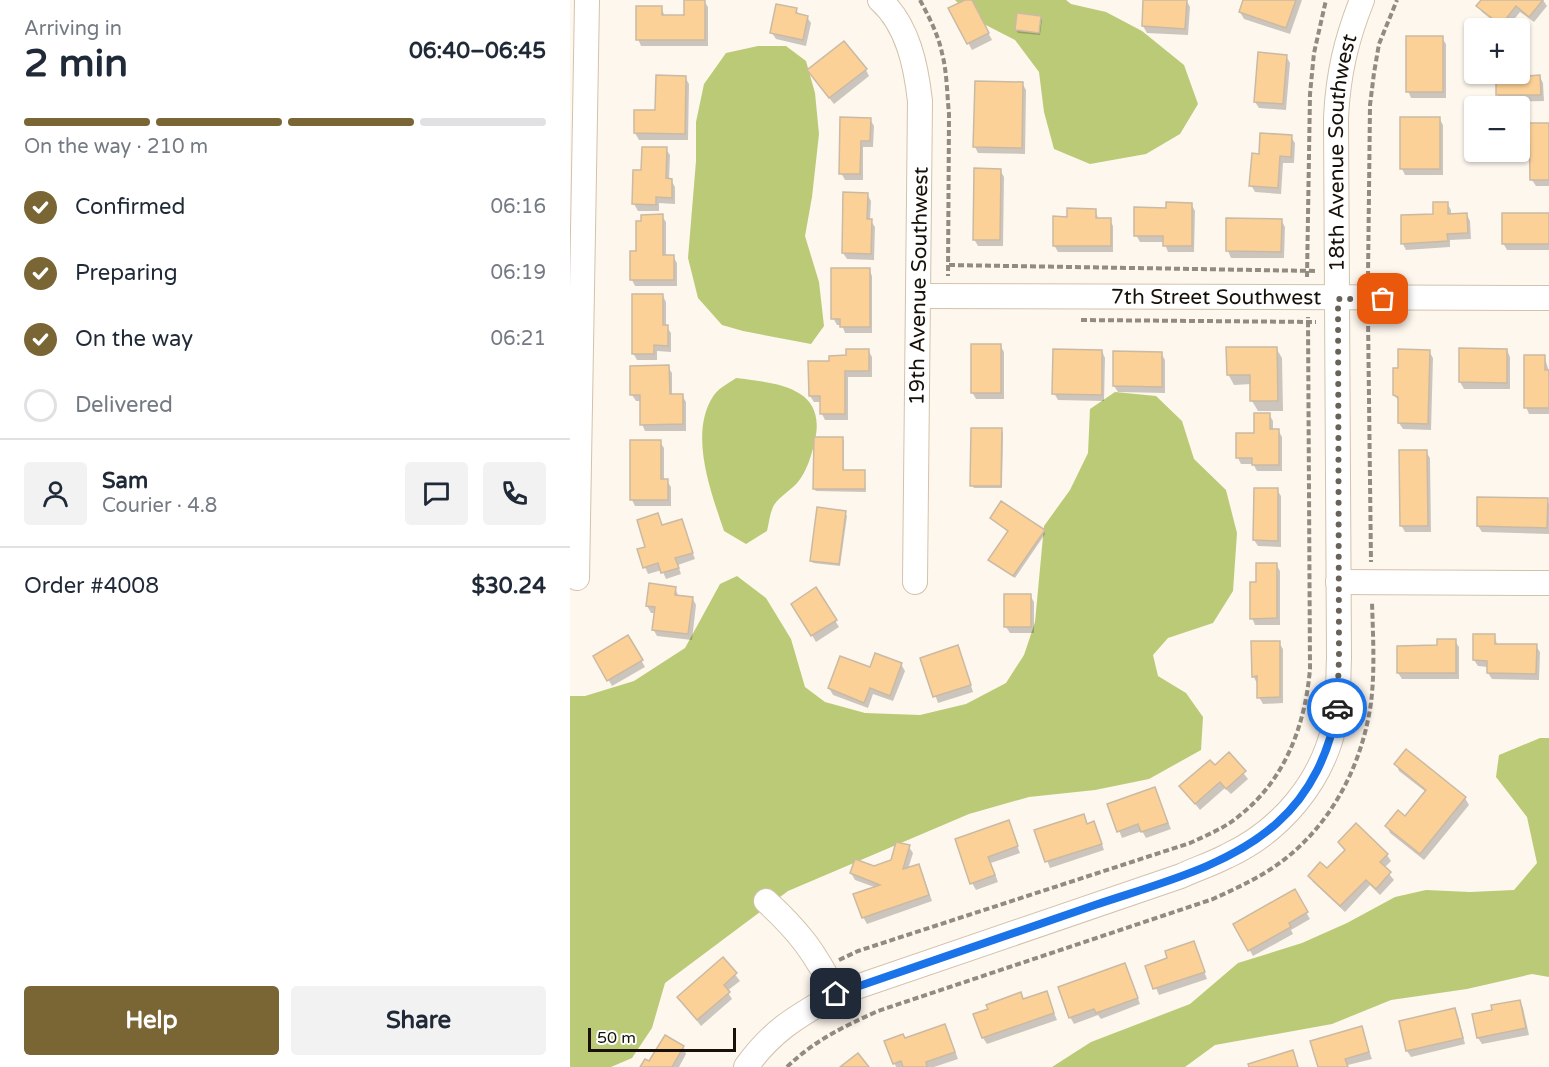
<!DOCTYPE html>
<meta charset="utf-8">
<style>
body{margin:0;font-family:"Varela Round",sans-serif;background:#f2f2f3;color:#1f2937;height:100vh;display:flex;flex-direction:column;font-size:22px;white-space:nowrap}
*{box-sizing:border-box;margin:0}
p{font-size:20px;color:#747a83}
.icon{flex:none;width:33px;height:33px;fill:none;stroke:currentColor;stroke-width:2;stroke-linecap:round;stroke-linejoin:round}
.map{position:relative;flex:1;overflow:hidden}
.panel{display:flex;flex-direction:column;background:#fff;width:570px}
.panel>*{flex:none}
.tools{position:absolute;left:894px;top:18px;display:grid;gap:12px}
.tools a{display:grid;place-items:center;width:66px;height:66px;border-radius:6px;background:#fff;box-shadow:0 2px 4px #0004;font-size:30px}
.scale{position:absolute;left:18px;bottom:15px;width:148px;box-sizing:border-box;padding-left:6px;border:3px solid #171109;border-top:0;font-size:16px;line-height:21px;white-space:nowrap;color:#171109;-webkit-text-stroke:4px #fff;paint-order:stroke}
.pin{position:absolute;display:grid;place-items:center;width:51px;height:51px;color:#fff;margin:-26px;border-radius:12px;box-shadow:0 3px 9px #0006}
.courier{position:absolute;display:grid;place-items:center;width:60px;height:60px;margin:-30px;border:4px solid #1a73e8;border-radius:50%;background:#fff;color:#222;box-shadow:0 2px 8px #0007}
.summary em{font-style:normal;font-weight:700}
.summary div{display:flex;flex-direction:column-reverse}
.summary{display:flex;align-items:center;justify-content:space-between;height:102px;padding:0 24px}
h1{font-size:39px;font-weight:700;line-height:45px}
.bar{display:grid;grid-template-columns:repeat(4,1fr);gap:9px 6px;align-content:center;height:72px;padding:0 24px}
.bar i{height:8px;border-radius:4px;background:#e0e1e3}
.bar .current{background:#7a6534}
.bar p{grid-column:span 4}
.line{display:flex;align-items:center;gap:15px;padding:0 24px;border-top:2px solid #e0e1e3}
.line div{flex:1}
.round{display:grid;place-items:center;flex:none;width:63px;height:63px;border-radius:6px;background:#f2f2f3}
ol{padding:0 24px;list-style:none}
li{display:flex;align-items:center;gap:18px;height:66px}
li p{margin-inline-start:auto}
li .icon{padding:6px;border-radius:50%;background:#7a6534;color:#fff;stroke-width:4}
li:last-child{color:#747a83}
li i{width:33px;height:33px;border:3px solid #e0e1e3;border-radius:50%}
.primary-button{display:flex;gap:12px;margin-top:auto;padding:12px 24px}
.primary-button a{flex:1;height:69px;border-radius:6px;background:#7a6534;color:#fff;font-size:24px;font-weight:700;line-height:69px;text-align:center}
.primary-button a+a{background:#f2f2f3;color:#1f2937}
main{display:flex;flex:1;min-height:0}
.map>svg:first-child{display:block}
</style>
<main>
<section class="panel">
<div class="summary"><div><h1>2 min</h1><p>Arriving in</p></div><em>06:40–06:45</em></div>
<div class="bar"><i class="current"></i><i class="current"></i><i class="current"></i><i></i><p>On the way · 210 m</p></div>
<ol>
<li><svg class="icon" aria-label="check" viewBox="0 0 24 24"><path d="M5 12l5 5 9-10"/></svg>Confirmed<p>06:16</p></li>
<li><svg class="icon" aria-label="check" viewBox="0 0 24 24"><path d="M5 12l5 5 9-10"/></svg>Preparing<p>06:19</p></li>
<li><svg class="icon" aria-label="check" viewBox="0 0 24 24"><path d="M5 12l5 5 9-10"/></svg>On the way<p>06:21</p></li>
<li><i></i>Delivered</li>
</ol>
<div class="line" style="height:108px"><a class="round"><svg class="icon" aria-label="person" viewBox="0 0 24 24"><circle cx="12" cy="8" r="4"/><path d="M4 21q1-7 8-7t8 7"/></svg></a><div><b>Sam</b><p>Courier · 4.8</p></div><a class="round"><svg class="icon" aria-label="chat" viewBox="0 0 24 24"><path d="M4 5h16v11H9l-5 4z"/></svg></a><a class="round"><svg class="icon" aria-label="phone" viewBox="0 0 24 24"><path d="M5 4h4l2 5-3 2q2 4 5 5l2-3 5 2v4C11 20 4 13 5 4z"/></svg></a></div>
<div class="line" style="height:78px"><div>Order #4008</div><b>$30.24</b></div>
<div class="primary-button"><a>Help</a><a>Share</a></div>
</section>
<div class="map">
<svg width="979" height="1067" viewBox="0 0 979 1067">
<rect width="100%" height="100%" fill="#fef7ee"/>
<g fill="#bbca76">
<polygon points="385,0 496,0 501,4 536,12 572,31 614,65 628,104 610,134 576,154 520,164 484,149 474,112 469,72 445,40 404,19"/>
<polygon points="188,46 216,46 236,61 245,93 249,134 242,197 235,236 249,282 254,326 241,344 173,331 152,325 128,298 118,258 126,161 126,122 134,84 156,53"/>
<path d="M166 378C205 383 257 386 245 440 242 454 237 471 228 482 221 490 210 496 204 505 200 512 199 523 197 531L176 544 154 531C141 492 118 433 144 395 149 388 159 383 166 378Z"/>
<polygon points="545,392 586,396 612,421 624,459 656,490 667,533 663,591 643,623 598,638 583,655 588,676 616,693 633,717 631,750 579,779 525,790 459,797 399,814 218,891 95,983 82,1028 62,1058 41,1067 0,1067 0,696 15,696 64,681 115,648 150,584 167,576 196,598 221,639 235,687 255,702 295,713 350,715 396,704 436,683 454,655 465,622 474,526 500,490 518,453 520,409"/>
<polygon points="970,738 979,738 979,977 962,974 897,989 821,1000 762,1024 645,1045 615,1067 482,1067 521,1042 620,1004 668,963 732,943 777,923 825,897 856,890 900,892 944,890 967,863 957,817 926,777 929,755"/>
</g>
<g fill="#0003">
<polygon points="398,0 401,0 422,40 402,50 380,9"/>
<polygon points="575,0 616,0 620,7 618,35 577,33 573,26"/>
<polygon points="675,0 732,0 720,34 674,19 670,12"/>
<polygon points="913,0 973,0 977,6 964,22 950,12 937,28 932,28 912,12 908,6"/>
<polygon points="134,1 138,7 138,46 71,46 68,39 91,8 95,16 115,16"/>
<polygon points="226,10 229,15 237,17 241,23 236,46 206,39 202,33"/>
<polygon points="470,18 472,20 470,35 448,33 446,30"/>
<polygon points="872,38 876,44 876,98 841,98 838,91"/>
<polygon points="950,53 955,53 959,60 959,77 970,77 973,83 974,101 932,102 928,95 928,74 950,74"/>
<polygon points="716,56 720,63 716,110 689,108 685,102"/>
<polygon points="296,70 299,76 264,104 242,77"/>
<polygon points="115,77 119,84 118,140 69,140 65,133 66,111 87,112"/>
<polygon points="452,83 456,90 455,154 408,153 405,147"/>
<polygon points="869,118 873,125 873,175 835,175 832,169"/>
<polygon points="300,119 304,126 303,147 293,147 293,180 275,180 271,173"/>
<polygon points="979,124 979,186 966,186 962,180 961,125"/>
<polygon points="721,137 725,143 724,163 713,163 711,194 685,192 681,185 690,155"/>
<polygon points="96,149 100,155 99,180 101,180 105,187 105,204 89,203 89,211 68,211 64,204 73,171"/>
<polygon points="430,170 434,177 433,246 408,246 404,239"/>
<polygon points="297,194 301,201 300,220 305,227 304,260 277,259 273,253"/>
<polygon points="877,203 881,210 881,215 897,215 900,221 901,239 880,240 880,247 836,250 833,244"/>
<polygon points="621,204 625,211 624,252 598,252 594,242 570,242 566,235 598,209"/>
<polygon points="525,210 529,220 540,220 543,226 543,252 488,252 484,245 499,218"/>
<polygon points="933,214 979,214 979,250 937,250 933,243"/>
<polygon points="92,216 96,222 96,256 103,256 107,263 107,286 65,286 62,280 68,253"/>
<polygon points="711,220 715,227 714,258 661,258 658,251"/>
<polygon points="299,269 302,276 302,333 275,333 272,325 267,325 263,318"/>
<polygon points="93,296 96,302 96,326 101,333 101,352 87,351 87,360 67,360 63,353"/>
<polygon points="430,345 434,352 434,399 406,399 402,392"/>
<polygon points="706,348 712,358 713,411 688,411 682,401 682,384 664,385 658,374"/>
<polygon points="298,350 302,357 302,377 278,377 278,420 255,420 252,414 252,402 244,402 240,396 261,363"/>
<polygon points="937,350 940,357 940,389 894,389 890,382"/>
<polygon points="532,351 535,358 534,401 488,400 484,393"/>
<polygon points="859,351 863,358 861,430 833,429 829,423 830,402 824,395 829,370"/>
<polygon points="591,353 595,360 595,393 548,392 544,386"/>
<polygon points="974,356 979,371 979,414 959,414 956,407"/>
<polygon points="98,367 102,373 102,395 112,395 116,402 116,431 75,431 72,424 71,401 66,401 62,395"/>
<polygon points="699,414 703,421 703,430 708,430 712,437 712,471 687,471 683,464 671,464 668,458"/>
<polygon points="431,430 433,433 432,488 404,488 402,485"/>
<polygon points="272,439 274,441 274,472 294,472 296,492 246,491 244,489"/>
<polygon points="90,442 94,448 94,481 97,481 101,487 101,506 65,506 62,500"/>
<polygon points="856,452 860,458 861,532 835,532 831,525"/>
<polygon points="707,490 711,496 711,547 688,546 684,540"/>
<polygon points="977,500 979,504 979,534 912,532 908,526"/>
<polygon points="275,513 277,516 270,566 243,563 242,560"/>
<polygon points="88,515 93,526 111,521 125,559 108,565 111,574 96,579 92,570 78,574 75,567 77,548"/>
<polygon points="421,518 474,531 475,534 445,578 420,560 439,532"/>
<polygon points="706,564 710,571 710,625 685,625 682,618"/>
<polygon points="105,588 109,597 123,599 126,605 122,640 87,636 83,629 85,613 81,613 77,606"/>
<polygon points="246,589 269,627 246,642 223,604"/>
<polygon points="460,595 464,602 464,633 440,633 436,627"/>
<polygon points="924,636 928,646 966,646 970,652 969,680 922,679 918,673 918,667 908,666 904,660"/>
<polygon points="58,637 75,667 42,686 25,656"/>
<polygon points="885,641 889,647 889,679 832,679 828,673 868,647"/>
<polygon points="709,643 713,649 713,703 693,704 689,697 689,683 687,683 683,676"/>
<polygon points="391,654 403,692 368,703 352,659"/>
<polygon points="331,664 335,671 323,701 303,694 298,708 263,695 259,688 300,669"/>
<polygon points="659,755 678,779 661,794 655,788 630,810 611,786 644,767"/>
<polygon points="826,764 895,798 899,805 854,860 820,833 817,826 836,818 856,792 829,771"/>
<polygon points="584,788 601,829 576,838 572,831 552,838 539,805"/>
<polygon points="513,816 518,825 527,830 534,850 480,868 466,831"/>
<polygon points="438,822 450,853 421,863 428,882 406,890 402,883"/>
<polygon points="770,843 817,855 821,861 814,868 824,880 810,895 800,885 775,912 743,882 740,876 757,870 776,851"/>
<polygon points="339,847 343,853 338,869 352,872 362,901 297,924 293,917 307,888 285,880 281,873 323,861"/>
<polygon points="724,891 740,919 721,930 723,934 683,956 665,924"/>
<polygon points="623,942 637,979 589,995 577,967 599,959"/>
<polygon points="153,959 170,981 157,991 162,999 131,1026 109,997"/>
<polygon points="558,971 570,1004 531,1019 528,1015 504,1024 500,1017"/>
<polygon points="476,993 487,1020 417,1044 413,1038"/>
<polygon points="950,1001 953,1008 959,1035 912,1044 908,1038 924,1011"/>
<polygon points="885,1009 888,1016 895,1044 841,1057 837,1051"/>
<polygon points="791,1028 802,1059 778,1065 778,1067 749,1067"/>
<polygon points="378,1032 388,1059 364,1067 326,1067 316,1042"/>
<polygon points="113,1047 116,1054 109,1067 72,1067"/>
</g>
<g fill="#fbd197" stroke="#cbbaa3" stroke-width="1.5">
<polygon points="114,0 135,0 135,40 66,40 66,6 92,6 92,15 114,15"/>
<polygon points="395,0 402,0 419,33 397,44 378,8"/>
<polygon points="573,0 617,0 615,29 572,26"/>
<polygon points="673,0 726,0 716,28 669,12"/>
<polygon points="911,0 973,0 959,17 946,6 931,25 906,6"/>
<polygon points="206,4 227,8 226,13 238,16 233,40 200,33"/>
<polygon points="447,13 471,16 469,33 445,30"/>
<rect x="836" y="36" width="37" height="56"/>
<polygon points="274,41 297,69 259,98 237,70"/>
<polygon points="688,52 717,55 713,104 684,102"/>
<polygon points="950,52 956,52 957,76 970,75 971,95 926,95 926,74 950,74"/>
<polygon points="86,75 116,76 115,134 64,133 64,110 85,110"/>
<polygon points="405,81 453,82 452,148 403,147"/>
<polygon points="270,117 301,118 300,141 291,141 290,174 269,174"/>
<rect x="830" y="117" width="40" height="52"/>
<polygon points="959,123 979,123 979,180 960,180"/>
<polygon points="690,133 722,135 721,157 710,156 708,188 679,186 682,153 689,154"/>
<polygon points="72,147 97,147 96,178 102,179 102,198 86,197 86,205 62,204 63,170 71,170"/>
<polygon points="404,168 431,169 430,240 403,240"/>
<polygon points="273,192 298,193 297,219 302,219 301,254 272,253"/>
<polygon points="596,202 622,203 622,246 593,246 593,236 564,236 564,207 596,208"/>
<polygon points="863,202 878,202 878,214 897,213 898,233 877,234 878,241 831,244 831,215 863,214"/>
<polygon points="497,208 526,209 526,218 541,218 541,246 483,246 483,216 497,217"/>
<rect x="932" y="213" width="47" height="31"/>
<polygon points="93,214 93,255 104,255 104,280 60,280 60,251 66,251 66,221 71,221 71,215"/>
<polygon points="656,218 712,219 711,252 656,251"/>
<polygon points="261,268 300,268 300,327 270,327 270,319 261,319"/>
<polygon points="62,294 93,294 93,325 98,325 98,346 84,345 84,354 62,354"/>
<rect x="401" y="344" width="30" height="49"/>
<polygon points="656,347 707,347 708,401 680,401 680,375 657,375"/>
<polygon points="889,348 937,349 937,383 889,382"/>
<polygon points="276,349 299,349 299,371 275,371 275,414 250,414 250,396 239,396 238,361 259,361 259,356 276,355"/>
<polygon points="483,349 532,350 532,395 482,394"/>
<polygon points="828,349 860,350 858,424 828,423 828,397 823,395 823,368 828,368"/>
<polygon points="543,351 592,352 592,387 543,386"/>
<polygon points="954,355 975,355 975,370 979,370 979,408 954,408"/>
<polygon points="99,365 100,394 113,394 113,424 70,425 70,395 60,395 60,366"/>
<polygon points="684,413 700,413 700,429 709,429 709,465 682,465 682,458 666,458 666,433 684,433"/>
<polygon points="401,428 432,428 431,486 400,486"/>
<polygon points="244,437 273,437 273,470 295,470 295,489 243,489"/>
<polygon points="60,440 91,440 91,479 98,479 98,500 60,500"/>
<polygon points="829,450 857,450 858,526 830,526"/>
<polygon points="684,488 708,488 708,541 683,540"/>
<polygon points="907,497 978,498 977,528 907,526"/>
<polygon points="431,501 475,530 443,576 418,560 438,531 420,518"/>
<polygon points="247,507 276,511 269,564 240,561"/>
<polygon points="88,513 92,525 112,519 123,553 105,558 109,568 91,573 88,563 73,568 67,549 75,547 67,520"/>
<polygon points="686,563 707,563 707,618 680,619 680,582 686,582"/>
<polygon points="79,583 106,587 105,595 123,597 118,634 82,630 85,607 76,606"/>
<polygon points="246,587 267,620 241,636 221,604"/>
<rect x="434" y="594" width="27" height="33"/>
<polygon points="903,634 925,634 925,644 967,644 966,674 917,673 917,661 903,660"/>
<polygon points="58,635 73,660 37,681 23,656"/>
<polygon points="867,639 886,639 886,673 827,673 827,646 867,645"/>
<polygon points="681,641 710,641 710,697 687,698 687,676 682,677"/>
<polygon points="388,645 401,685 363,697 350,658"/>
<polygon points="305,653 332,663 320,696 300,688 294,703 258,688 270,656 300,667"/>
<polygon points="836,749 896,797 850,854 815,826 828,810 835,816 856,790 824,764"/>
<polygon points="659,752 676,771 656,789 650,782 625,804 609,786 640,760 645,765"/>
<polygon points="585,787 598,823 571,832 568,824 547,832 537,804"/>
<polygon points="514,814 517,824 524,821 532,844 475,862 464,830"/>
<polygon points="439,820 448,846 418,857 425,875 400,884 385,839"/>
<polygon points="786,823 818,854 810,862 821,872 806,889 796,880 770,906 738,876 750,862 757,868 775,850 768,842"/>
<polygon points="326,842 340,845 333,869 349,864 359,895 292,918 283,894 310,885 280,873 285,859 304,866 321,860"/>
<polygon points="725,889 738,912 719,923 721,927 678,951 663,924"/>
<polygon points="624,941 635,972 583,989 575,966 597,958 595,951"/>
<polygon points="153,957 167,973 154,985 160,992 127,1020 107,997"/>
<polygon points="555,963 568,998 526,1013 524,1009 499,1018 488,987"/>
<polygon points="477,991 484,1013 412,1038 403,1014 418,1009 416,1005 451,992 453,999"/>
<polygon points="950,1000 956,1028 907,1038 902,1014 922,1010 921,1005"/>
<polygon points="885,1008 893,1038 836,1051 829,1021"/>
<polygon points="375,1024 385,1052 356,1062 357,1067 333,1067 331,1061 323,1064 314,1041 333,1034 335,1038"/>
<polygon points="792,1026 799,1052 775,1059 778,1067 748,1067 740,1041"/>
<polygon points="95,1035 114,1046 102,1067 70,1067 75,1059 79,1061"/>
<polygon points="723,1050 728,1067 679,1067 678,1064"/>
<polygon points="288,1053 299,1067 270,1067"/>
</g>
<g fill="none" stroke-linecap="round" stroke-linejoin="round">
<defs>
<g id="minor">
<path d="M310 0C338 25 346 66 350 101L345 582"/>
<path id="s1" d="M349 296 979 298"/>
<polyline points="7,578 17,0"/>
<polyline points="768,582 979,583"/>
<path d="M196 901C230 932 245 953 266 994"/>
<path id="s2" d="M176 1067C202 1030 228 1016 266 994L611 876C626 869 642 864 657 856 711 831 753 781 765 722 769 701 768 679 769 658L766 118C768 75 776 40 792 0"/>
</g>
</defs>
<use href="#minor" stroke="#d3c2ab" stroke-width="26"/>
<g stroke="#918b82" stroke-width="4" stroke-dasharray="6 3" stroke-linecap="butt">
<path d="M350 0C359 17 368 34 372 53 377 72 377 94 379 114L378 276"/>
<polyline points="379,265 747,271"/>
<polyline points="737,277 740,94 744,53 756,0"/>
<polyline points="798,277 800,105 804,73 809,44 827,0"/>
<polyline points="798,317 801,562"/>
<polyline points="511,320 746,322"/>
<path d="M269 960 288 951 620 843C637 835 655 828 669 816 715 780 735 726 740 669L738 317"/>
<path d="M217 1067C245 1040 273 1027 308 1011L643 899C667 888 691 877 711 862 762 824 792 765 801 703 805 670 803 636 802 602"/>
</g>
<use href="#minor" stroke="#fff" stroke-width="24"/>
</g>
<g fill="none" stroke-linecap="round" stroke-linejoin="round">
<polyline stroke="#686259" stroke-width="6" stroke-dasharray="0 10.8" points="767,708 769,658 768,299 813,299"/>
<path stroke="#1a73e8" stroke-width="8" d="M266 994C353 964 439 934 525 905 587 884 658 867 707 823 741 793 760 751 767 708"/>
</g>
<g text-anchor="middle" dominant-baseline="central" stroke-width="4.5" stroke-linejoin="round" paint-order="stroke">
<g font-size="21" fill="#171109" stroke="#fff">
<text stroke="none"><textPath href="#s2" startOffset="1280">18th Avenue Southwest</textPath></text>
<text transform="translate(349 286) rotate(-89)">19th Avenue Southwest</text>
<text stroke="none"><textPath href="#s1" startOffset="297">7th Street Southwest</textPath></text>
</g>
</g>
</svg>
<div class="tools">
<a>+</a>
<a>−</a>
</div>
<div class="scale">50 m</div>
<div class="pin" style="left:813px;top:299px;background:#ea580c"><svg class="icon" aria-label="bag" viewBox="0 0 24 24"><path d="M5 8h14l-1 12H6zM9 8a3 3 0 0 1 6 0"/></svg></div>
<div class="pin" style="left:266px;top:994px;background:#1f2937"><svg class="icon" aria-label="home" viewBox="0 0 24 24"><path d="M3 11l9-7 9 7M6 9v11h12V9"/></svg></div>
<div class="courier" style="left:767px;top:708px"><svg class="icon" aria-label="car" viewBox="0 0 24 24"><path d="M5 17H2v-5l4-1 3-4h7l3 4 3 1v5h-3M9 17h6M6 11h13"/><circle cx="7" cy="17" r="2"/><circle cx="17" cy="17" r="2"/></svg></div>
</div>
</main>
